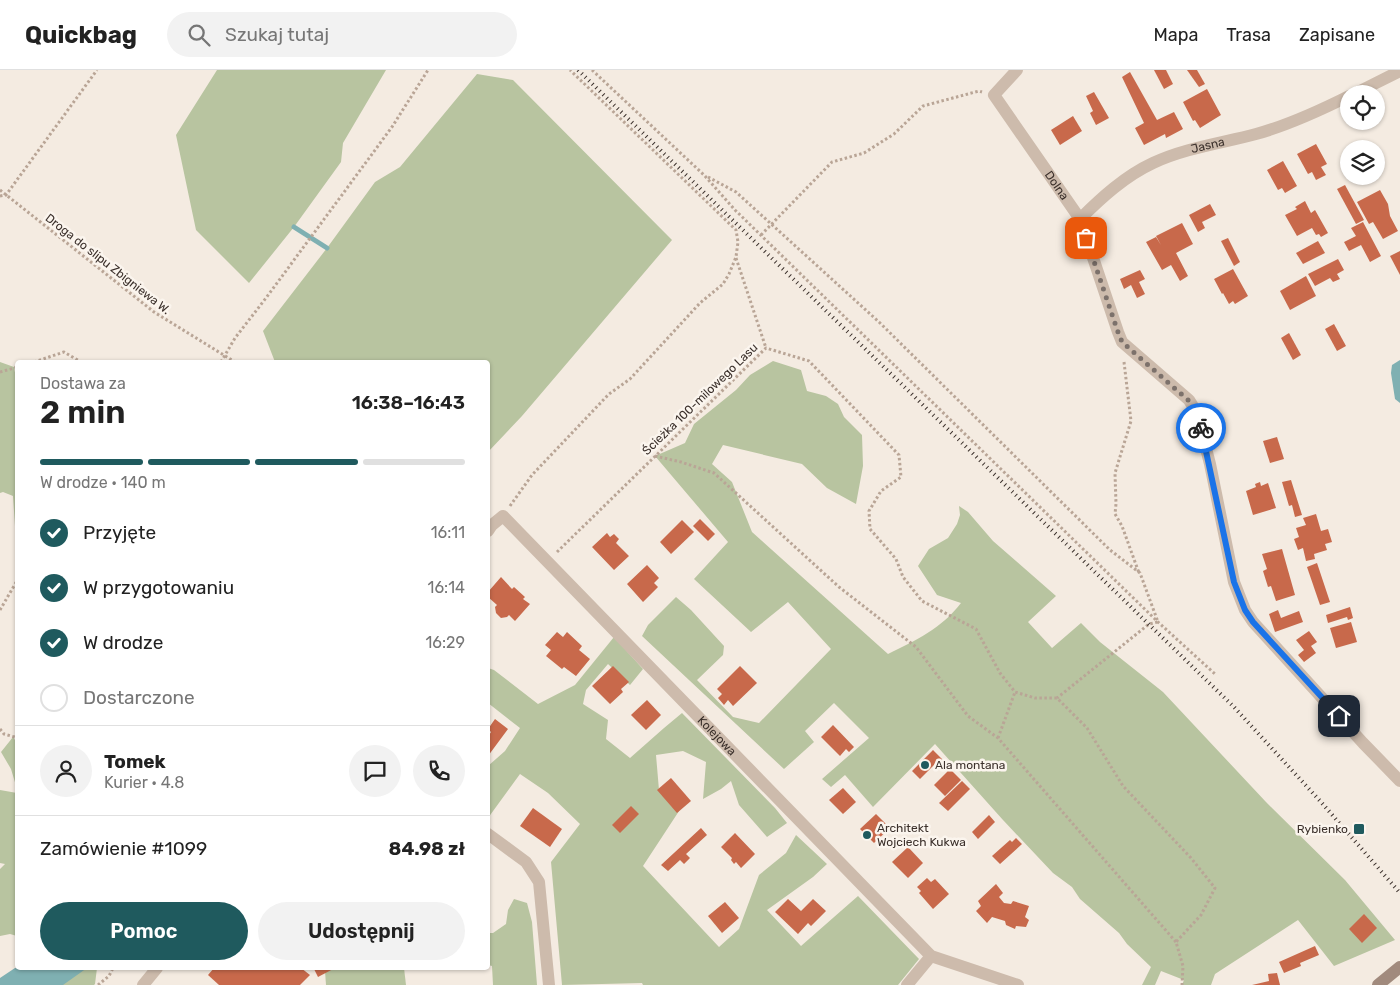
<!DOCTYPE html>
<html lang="pl">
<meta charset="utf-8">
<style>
body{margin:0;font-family:Rubik,sans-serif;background:#f2f2f2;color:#222;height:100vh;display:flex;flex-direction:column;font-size:19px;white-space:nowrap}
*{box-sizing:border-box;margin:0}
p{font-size:16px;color:#767676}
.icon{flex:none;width:28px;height:28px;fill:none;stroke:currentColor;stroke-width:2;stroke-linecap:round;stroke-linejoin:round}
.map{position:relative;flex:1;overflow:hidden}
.details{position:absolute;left:15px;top:290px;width:475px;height:610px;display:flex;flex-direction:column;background:#fff;border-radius:5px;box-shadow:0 1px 4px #0004}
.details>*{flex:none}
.fabs{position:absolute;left:1340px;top:15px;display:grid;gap:10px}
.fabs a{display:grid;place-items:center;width:45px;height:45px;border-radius:50%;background:#fff;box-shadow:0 1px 4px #0004;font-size:25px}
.pin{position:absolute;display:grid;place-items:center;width:42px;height:42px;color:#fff;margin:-21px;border-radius:10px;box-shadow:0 2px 8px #0006}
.courier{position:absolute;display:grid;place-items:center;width:50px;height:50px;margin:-25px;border:4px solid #1a73e8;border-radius:50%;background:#fff;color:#222;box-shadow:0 1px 6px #0007}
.headline em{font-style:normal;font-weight:600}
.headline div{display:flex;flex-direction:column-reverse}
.headline{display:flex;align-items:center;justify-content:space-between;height:85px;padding:0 25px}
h1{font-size:32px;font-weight:600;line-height:38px}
.bar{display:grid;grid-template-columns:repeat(4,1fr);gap:8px 5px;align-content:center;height:60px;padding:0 25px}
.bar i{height:6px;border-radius:4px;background:#e0e0e0}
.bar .active{background:#1f5a5e}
.bar p{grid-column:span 4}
.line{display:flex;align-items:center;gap:12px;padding:0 25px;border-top:1px solid #e0e0e0}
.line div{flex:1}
.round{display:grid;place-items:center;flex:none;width:52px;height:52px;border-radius:26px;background:#f2f2f2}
ol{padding:0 25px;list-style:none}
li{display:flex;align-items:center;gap:15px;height:55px}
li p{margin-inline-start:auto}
li .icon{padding:5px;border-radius:50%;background:#1f5a5e;color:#fff;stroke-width:4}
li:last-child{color:#767676}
li i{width:28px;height:28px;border:2px solid #e0e0e0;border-radius:50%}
.primary-button{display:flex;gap:10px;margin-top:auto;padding:10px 25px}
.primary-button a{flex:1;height:58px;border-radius:30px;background:#1f5a5e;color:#fff;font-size:20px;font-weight:600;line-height:58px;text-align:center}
.primary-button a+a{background:#f2f2f2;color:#222}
header{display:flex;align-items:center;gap:30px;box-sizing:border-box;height:70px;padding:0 25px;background:#fff;border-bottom:1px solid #e0e0e0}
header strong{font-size:24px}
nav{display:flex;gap:28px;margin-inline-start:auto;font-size:18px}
.search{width:350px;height:45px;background:#f2f2f2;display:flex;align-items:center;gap:12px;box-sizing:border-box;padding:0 18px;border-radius:28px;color:#767676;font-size:19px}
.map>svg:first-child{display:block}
</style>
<header>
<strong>Quickbag</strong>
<div class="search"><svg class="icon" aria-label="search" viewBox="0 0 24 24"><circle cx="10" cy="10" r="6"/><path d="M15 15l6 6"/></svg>Szukaj tutaj</div>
<nav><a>Mapa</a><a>Trasa</a><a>Zapisane</a></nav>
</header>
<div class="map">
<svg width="1400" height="915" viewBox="0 0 1400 915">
<rect width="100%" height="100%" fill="#f4ebe1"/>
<g fill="#b8c4a0">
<polygon points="217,0 386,0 343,73 341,92 294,157 249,213 196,160 176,65"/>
<polygon points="477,4 513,10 672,170 522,346 488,382 488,292 275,292 263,261 327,178 375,112 400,97"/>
<path d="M773 291 801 300 807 321 826 326 838 334 844 347 862 365 863 396 856 434 827 418 802 394 723 375 712 394 732 412 752 462 888 584C915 571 942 558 961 533L937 525 918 496 929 479 948 468 957 454 960 445 959 436 968 442 993 471 1056 526 1028 552 1052 578 1081 553 1100 572 1163 622 1266 732 1345 810 1395 870 1334 896 1298 850 1215 904 1211 915H1182L1184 910 1161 901 1155 915H1142L1151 897 1127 874 1119 863 1080 829 1072 817 1053 803 1003 750 935 674 873 737 845 705 831 717 822 709 869 668 834 633 805 661 814 672 784 699 642 566 648 555 676 527 691 540 724 576 723 585 697 610 733 647 759 653 831 579 788 532 751 562 694 509 728 472 655 386 685 373 694 354 736 320 750 305Z"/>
<polygon points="0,292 14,297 17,314 17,456 15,456 13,426 3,422 0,423"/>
<polygon points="614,567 643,599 630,615 608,594 586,620 583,634 608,650 606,669 630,688 664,658 682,643 775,738 787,753 767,767 739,735 731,711 721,719 703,729 706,692 683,681 656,685 659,720 681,738 643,796 719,877 739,859 759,805 786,783 796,765 827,794 813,807 767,840 801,876 858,826 919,889 898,915 643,915 642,913 562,915 551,792 580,754 548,723 520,704 488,748 488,696 505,681 520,658 488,633 488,598 494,600 538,634 575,615"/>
<polygon points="13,667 17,673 17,719 11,699 1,682"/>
<polygon points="0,720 17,723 17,866 10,864 0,866 0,799 5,794 0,793"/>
<polygon points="514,829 527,833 532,852 537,915 493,915 492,896 488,895 488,863 493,863 506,854 508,840"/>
<polygon points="60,898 97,898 95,914 94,915 63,915 59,912 41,915"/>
<polygon points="332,898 404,898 406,915 326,915 325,901"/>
</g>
<g fill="#7fb0b2">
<polygon points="1400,290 1400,333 1395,329 1391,303 1392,295"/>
<polygon points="15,898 87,898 63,915 0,915 0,908"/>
</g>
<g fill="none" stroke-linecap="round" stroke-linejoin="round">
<polyline stroke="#7fb0b2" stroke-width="5" points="294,157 327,178"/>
</g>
<g fill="#c8694b">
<polygon points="1154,0 1166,0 1173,14 1164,19"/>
<polygon points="1187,0 1197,0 1205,14 1199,17"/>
<polygon points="1130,2 1157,50 1174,42 1183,59 1166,68 1165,64 1144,75 1135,58 1144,53 1122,7"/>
<polygon points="1207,19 1221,45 1200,58 1195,50 1193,51 1183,32"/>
<polygon points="1094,22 1109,48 1096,55 1090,43 1093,41 1086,26"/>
<polygon points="1073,46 1082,61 1060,75 1051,60"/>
<polygon points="1316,74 1327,94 1321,97 1326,105 1316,110 1312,102 1308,104 1297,84"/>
<polygon points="1283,91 1297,116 1285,123 1282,118 1278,120 1267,100"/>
<polygon points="1345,115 1364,150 1356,154 1337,119"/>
<polygon points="1380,120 1388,134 1390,146 1398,161 1383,169 1373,152 1369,154 1357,132"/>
<polygon points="1305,131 1311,143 1315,140 1328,163 1321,167 1319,164 1316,165 1312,158 1297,166 1285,145 1297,139 1295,137"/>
<polygon points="1210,134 1216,145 1202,152 1205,158 1198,162 1189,145"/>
<polygon points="1363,152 1381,186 1370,192 1361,175 1349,181 1344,172 1356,166 1351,158"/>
<polygon points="1182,153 1193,174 1176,183 1188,206 1180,211 1171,195 1162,200 1146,172 1156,167 1161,175 1156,166"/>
<polygon points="1228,168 1240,192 1234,196 1221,171"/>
<polygon points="1318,171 1325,183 1303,194 1296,183"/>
<polygon points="1400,181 1400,205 1390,186"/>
<polygon points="1338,189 1344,200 1337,204 1340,209 1333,212 1330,208 1315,216 1308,204"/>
<polygon points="1233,199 1248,226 1235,234 1233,231 1229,234 1223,223 1222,224 1214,209"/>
<polygon points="1140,200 1145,209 1139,212 1145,224 1137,228 1131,215 1124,219 1120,209"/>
<polygon points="1306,206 1316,226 1290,240 1280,221"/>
<polygon points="1334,254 1346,276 1337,281 1325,259"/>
<polygon points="1289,263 1301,285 1293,290 1281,268"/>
<polygon points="1277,367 1284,389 1270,393 1263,371"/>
<polygon points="1291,410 1302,445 1295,447 1292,435 1289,436 1282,412"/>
<polygon points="1260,412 1261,416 1268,413 1276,438 1253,445 1246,421 1256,417 1255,414"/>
<polygon points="1316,444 1321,461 1328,459 1332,472 1325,474 1327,480 1314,484 1315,489 1306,491 1303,478 1298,480 1294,469 1299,467 1296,458 1306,455 1303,448"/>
<polygon points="700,449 715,464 708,471 693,456"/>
<polygon points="682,450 694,462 671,484 660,472"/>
<polygon points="607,463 610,467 614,464 619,469 616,473 629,486 614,500 592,477"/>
<polygon points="1282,479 1295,525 1276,531 1271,516 1268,517 1263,501 1267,499 1262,484"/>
<polygon points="1317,493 1330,532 1320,535 1307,497"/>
<polygon points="647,495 659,508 654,513 658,517 643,532 627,514"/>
<polygon points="501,507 512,519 514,517 525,527 523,529 530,534 515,551 509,545 507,547 501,548 496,543 495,537 497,535 488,527 488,522"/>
<polygon points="1350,537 1353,548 1348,550 1347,547 1328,553 1326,545"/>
<polygon points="1278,540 1281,548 1299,541 1303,552 1275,562 1269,544"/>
<polygon points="1351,552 1357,572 1336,578 1330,558"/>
<polygon points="1309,561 1317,572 1311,576 1316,583 1304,592 1298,585 1304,580 1296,570"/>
<polygon points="557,562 563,567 567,562 582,576 579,580 590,589 576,606 564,597 562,599 546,586 551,580 545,575"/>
<polygon points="613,596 629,612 621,619 623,622 610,634 592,616"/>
<polygon points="740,596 757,613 733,636 728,630 724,635 718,628 722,624 717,619"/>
<polygon points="647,630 661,645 646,660 631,645"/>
<polygon points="495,649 508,659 488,686 488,667 491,662 488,659"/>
<polygon points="833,655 854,677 849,682 846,679 840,686 821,667"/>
<polygon points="933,680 945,692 940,697 936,693 920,709 912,701"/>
<polygon points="950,699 961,710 945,726 934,715"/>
<polygon points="671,708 691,731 677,743 657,720"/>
<polygon points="962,711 970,719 948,741 939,733"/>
<polygon points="843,718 856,732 843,744 829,730"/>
<polygon points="631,736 639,744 620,763 612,755"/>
<polygon points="533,738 562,759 550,777 520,756"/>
<polygon points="876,744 890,758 874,773 860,759"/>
<polygon points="989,745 995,752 978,769 972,762"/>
<polygon points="701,758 707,765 686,784 690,788 684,794 680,790 668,801 661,795"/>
<polygon points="735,763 755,784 741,798 736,792 734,794 731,790 732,788 721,777"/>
<polygon points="1016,768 1022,774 1000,794 992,786 1010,770 1012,772"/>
<polygon points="908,777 923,793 908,808 892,792"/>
<polygon points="927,808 931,812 935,809 949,824 933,839 919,823 921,821 917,817"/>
<polygon points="996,814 1003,823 999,827 1004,833 1011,834 1013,831 1029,836 1025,847 1029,850 1026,857 1016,856 1015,859 1006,855 1005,851 992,847 987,853 976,841 981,836 978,831"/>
<polygon points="788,829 801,841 813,829 826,841 811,856 808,853 798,864 775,842"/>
<polygon points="725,832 739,848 722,863 708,846"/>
<polygon points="1364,844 1377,858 1362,873 1349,859"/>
<polygon points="1315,876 1319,885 1300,893 1301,896 1284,903 1279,892"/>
<polygon points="214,898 301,898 310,905 300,915 219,915 208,905"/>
<polygon points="317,898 335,898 318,907 314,899"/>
<polygon points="1277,903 1280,915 1252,915 1269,911 1268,904"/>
</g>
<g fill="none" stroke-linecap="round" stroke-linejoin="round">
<g stroke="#b9a596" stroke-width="3" stroke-dasharray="2.5 2.5" stroke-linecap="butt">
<polyline points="592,0 704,105 735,140 1158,552 1215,604"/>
<polyline points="708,107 736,122 879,252 1110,480 1140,503 1158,552 1149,554 1057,628"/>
<polyline points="0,120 154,242 235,292"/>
<polyline points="0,126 6,125 97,0"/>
<polyline points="761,165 832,92 864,83 894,64 923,36 979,21 982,22"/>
<polyline points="736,188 766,278"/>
<polyline points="34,292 64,282 81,292"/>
<polyline points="221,292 235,268 266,228 392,57 428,0"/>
<polyline points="1124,292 1131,351 1115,403 1116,434 1115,444 1122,456 1139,503"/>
<polyline points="0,302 18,297"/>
<polyline points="655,386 681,392 714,403 839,517 916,577 968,646 998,668 1176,872"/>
<polyline points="510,436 532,405 609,324 630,309 700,233 723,214 729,204 736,187 738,172 736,160 570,0"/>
<polyline points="557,482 766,278 809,291 899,385 901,407 881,421 869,441 870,459 896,489 903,507 922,531 976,559 1000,603 1015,622 1035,628 1057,628 1087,658 1123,716 1191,788 1215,818 1201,845 1176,872 1183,896 1182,915"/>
<polyline points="0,540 18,509"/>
<polyline points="0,659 4,664 18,668"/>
<polyline points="998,668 1015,622"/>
<polyline points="98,915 109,906 113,898"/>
</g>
<g stroke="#cdbbac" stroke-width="12">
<path id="s1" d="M1017 0 994 25 1080 149 1118 262 1122 272 1189 330 1197 343 1210 394 1234 512 1245 540 1253 552 1363 673 1400 711"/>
<polyline points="1354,24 1400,1"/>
<path id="s2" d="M1080 149C1101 128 1125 106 1153 93 1185 78 1222 73 1256 64 1289 55 1319 41 1349 26"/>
<path id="s3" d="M488 461 492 455 503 446 931 886 1018 915"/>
<polyline points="488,764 526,792 539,812 549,915"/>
<polyline points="143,915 157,898"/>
<polyline points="907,915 931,886"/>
</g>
<polyline stroke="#a18a7d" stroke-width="12" points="1378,915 1400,897"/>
<polyline stroke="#3b302b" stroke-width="4" stroke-dasharray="1 4" stroke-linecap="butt" points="578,0 1234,637 1321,732 1400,823"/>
</g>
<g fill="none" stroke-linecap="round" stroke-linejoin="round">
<polyline stroke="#7c716b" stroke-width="5" stroke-dasharray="0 9" points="1086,168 1118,262 1122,272 1188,330 1197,343 1201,358"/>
<polyline stroke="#1a73e8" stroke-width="6" points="1201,358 1234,512 1245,540 1253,552 1339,646"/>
</g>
<g fill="#1f5a5e" stroke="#fbf5ee" stroke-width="2">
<circle cx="925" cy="695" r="5"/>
<rect x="1353" y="753" width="12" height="12" rx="2.5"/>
<circle cx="867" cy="765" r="5"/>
</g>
<g text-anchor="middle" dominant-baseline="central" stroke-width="5" stroke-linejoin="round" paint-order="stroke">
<g font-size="12" fill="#3b302b" stroke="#fbf5ee">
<text stroke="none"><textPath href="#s2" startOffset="150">Jasna</textPath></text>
<text stroke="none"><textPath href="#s1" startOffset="144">Dolna</textPath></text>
<text transform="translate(108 194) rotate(38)">Droga do slipu Zbigniewa W.</text>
<text transform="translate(700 329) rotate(-44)">Ścieżka 100-milowego Lasu</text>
<text stroke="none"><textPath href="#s3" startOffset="328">Kolejowa</textPath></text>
</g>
<g font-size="12" fill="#3b302b" stroke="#fbf5ee" text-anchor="start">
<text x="935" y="695">Ala montana</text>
<text x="877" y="758">Architekt<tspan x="877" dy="14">Wojciech Kukwa</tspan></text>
<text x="1348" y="759" text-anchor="end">Rybienko</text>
</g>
</g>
</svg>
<div class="fabs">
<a><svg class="icon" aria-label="locate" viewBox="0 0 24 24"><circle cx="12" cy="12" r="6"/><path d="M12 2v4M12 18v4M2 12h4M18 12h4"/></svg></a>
<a><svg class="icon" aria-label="layers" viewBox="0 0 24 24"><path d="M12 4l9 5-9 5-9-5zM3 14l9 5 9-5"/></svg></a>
</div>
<div class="pin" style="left:1086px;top:168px;background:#ea580c"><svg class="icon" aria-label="bag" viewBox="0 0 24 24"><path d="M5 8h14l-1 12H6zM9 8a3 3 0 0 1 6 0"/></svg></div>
<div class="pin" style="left:1339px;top:646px;background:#1f2937"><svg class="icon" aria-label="home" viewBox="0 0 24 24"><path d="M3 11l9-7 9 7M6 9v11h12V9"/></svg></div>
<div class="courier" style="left:1201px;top:358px"><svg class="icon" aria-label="bike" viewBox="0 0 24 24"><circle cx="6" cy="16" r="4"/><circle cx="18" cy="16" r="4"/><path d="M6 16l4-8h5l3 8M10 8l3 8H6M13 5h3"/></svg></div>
<section class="details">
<div class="headline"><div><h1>2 min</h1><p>Dostawa za</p></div><em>16:38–16:43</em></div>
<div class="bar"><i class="active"></i><i class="active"></i><i class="active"></i><i></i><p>W drodze · 140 m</p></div>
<ol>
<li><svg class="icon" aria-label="check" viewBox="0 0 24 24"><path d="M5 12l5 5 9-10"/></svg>Przyjęte<p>16:11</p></li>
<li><svg class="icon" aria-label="check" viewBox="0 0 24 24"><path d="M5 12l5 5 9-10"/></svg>W przygotowaniu<p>16:14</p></li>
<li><svg class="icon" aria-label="check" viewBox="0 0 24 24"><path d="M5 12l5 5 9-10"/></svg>W drodze<p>16:29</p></li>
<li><i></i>Dostarczone</li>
</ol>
<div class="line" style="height:90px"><a class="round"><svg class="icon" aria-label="person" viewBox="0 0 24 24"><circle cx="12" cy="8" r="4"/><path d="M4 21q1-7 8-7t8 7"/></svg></a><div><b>Tomek</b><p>Kurier · 4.8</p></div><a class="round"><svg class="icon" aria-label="chat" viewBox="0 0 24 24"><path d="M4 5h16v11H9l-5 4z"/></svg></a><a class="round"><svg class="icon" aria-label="phone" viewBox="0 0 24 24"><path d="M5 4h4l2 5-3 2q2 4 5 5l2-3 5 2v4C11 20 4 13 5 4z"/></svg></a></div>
<div class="line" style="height:65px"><div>Zamówienie #1099</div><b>84.98 zł</b></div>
<div class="primary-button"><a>Pomoc</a><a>Udostępnij</a></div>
</section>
</div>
